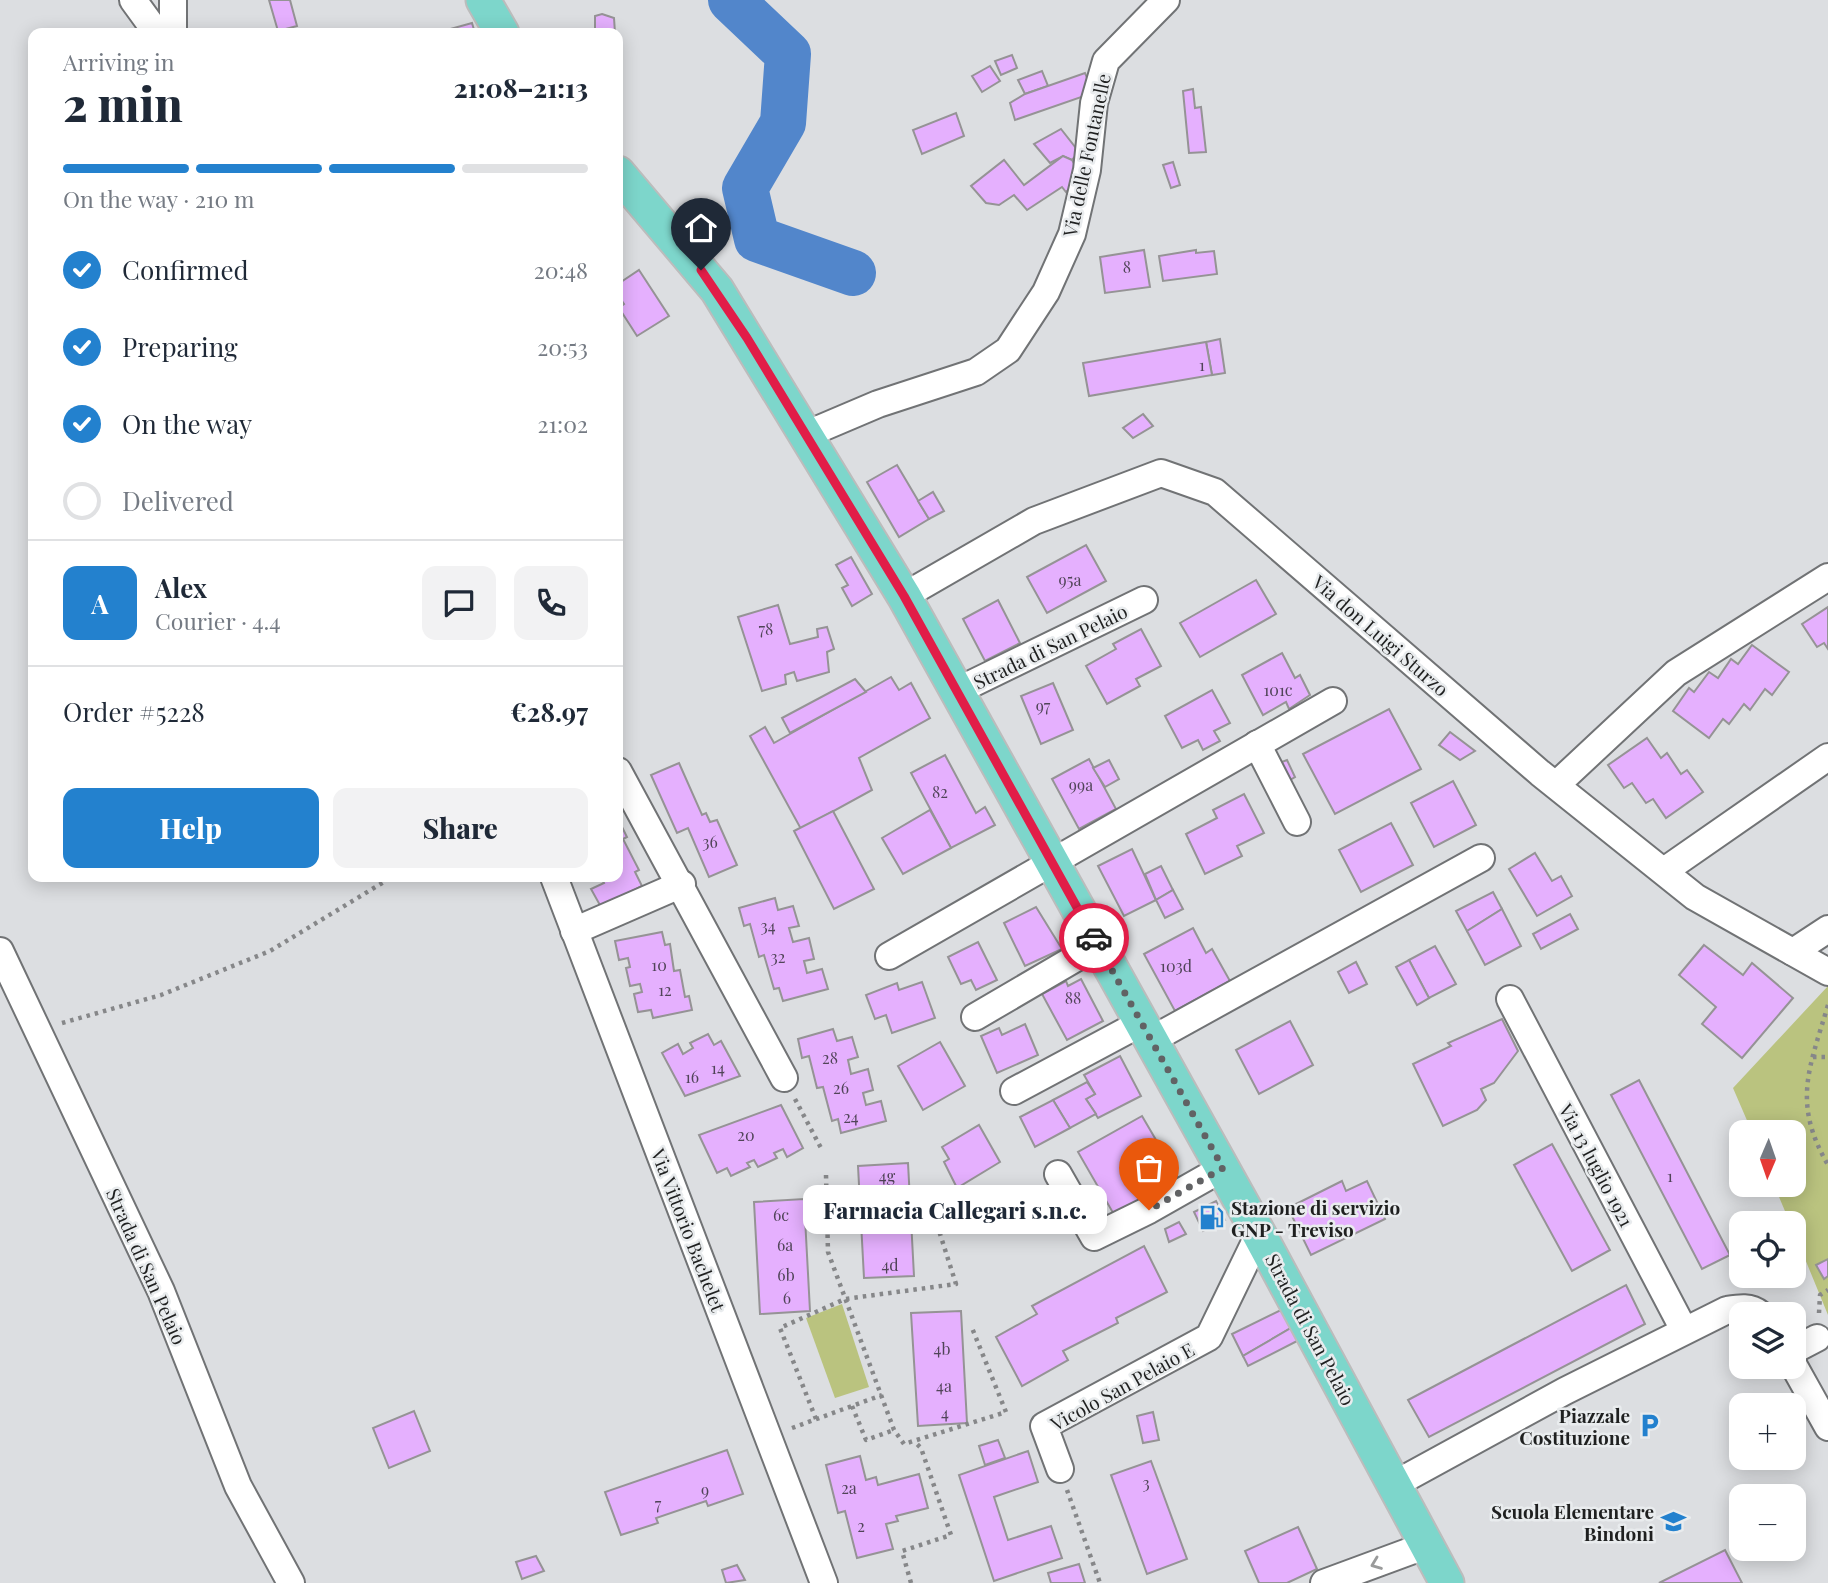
<!DOCTYPE html>
<meta charset="utf-8">
<style>
body{margin:0;font-family:"Playfair Display",serif;background:#f2f2f3;color:#1f2937;height:100vh;display:flex;flex-direction:column;font-size:26px;white-space:nowrap}
*{box-sizing:border-box;margin:0}
p{font-size:23px;color:#747a83}
.icon{flex:none;width:38px;height:38px;fill:none;stroke:currentColor;stroke-width:2;stroke-linecap:round;stroke-linejoin:round}
.map{position:relative;flex:1;overflow:hidden}
.drawer{position:absolute;left:28px;top:28px;width:595px;height:854px;display:flex;flex-direction:column;background:#fff;border-radius:14px;box-shadow:0 4px 18px #0003}
.drawer>*{flex:none}
.needle{width:46px;rotate:182deg}
.tools{position:absolute;left:1729px;top:1120px;display:grid;gap:14px}
.tools a{display:grid;place-items:center;width:77px;height:77px;border-radius:14px;background:#fff;box-shadow:0 4px 18px #0003;font-size:35px}
.pin{position:absolute;display:grid;place-items:center;width:60px;height:60px;color:#fff;margin:-72px -30px;border-radius:50% 50% 50% 0;rotate:-45deg;box-shadow:0 0 7px #0007}
.pin .icon{rotate:45deg}
.courier{position:absolute;display:grid;place-items:center;width:70px;height:70px;margin:-35px;border:5px solid #e11d48;border-radius:50%;background:#fff;color:#222;box-shadow:0 2px 9px #0007}
.bubble{position:absolute;height:49px;border-radius:14px;background:#fff;box-shadow:0 4px 18px #0003;font-size:23px;font-weight:800;line-height:49px;text-align:center}
.headline em{font-style:normal;font-weight:800}
.headline div{display:flex;flex-direction:column-reverse}
.headline{display:flex;align-items:center;justify-content:space-between;height:119px;padding:0 35px}
h1{font-size:46px;font-weight:800;line-height:52px}
.bar{display:grid;grid-template-columns:repeat(4,1fr);gap:10px 7px;align-content:center;height:84px;padding:0 35px}
.bar i{height:9px;border-radius:5px;background:#e0e1e3}
.bar .on{background:#2381ce}
.bar p{grid-column:span 4}
.line{display:flex;align-items:center;gap:18px;padding:0 35px;border-top:2px solid #e0e1e3}
.line div{flex:1}
.round{display:grid;place-items:center;flex:none;width:74px;height:74px;border-radius:14px;background:#f2f2f3}
ol{padding:0 35px;list-style:none}
li{display:flex;align-items:center;gap:21px;height:77px}
li p{margin-inline-start:auto}
li .icon{padding:7px;border-radius:50%;background:#2381ce;color:#fff;stroke-width:4}
li:last-child{color:#747a83}
li i{width:38px;height:38px;border:4px solid #e0e1e3;border-radius:50%}
.button{display:flex;gap:14px;margin-top:auto;padding:14px 35px}
.button a{flex:1;height:80px;border-radius:14px;background:#2381ce;color:#fff;font-size:28px;font-weight:800;line-height:80px;text-align:center}
.button a+a{background:#f2f2f3;color:#1f2937}
.map>svg:first-child{display:block}
</style>
<div class="map">
<svg width="1828" height="1583" viewBox="0 0 1828 1583">
<rect width="100%" height="100%" fill="#dcdee1"/>
<g fill="#bac37f">
<polygon points="1828,986 1828,1315 1794,1232 1794,1223 1790,1223 1774,1185 1794,1185 1794,1132 1752,1132 1733,1088"/>
<polygon points="842,1304 869,1387 835,1398 806,1318"/>
</g>
<g fill="none" stroke-linecap="round" stroke-linejoin="round">
<polyline stroke="#5286cb" stroke-width="46" points="731,0 788,54 783,123 745,188 757,239 853,273"/>
</g>
<g fill="#e5b0fe" stroke="#959395" stroke-width="2">
<polygon points="269,0 290,0 297,26 278,31"/>
<polygon points="602,14 614,18 615,33 595,33 595,16"/>
<polygon points="472,23 475,33 436,33"/>
<polygon points="1012,55 1017,68 1001,75 995,61"/>
<polygon points="990,66 1000,81 982,92 972,76"/>
<polygon points="1042,71 1048,86 1025,94 1018,80"/>
<polygon points="1085,73 1093,93 1015,120 1010,103 1025,94"/>
<polygon points="1193,89 1195,108 1201,107 1206,152 1189,153 1183,91"/>
<polygon points="956,113 964,136 922,154 913,130"/>
<polygon points="1061,129 1079,152 1072,160 1063,156 1050,163 1034,144"/>
<polygon points="1063,156 1072,160 1079,172 1078,181 1066,192 1062,187 1027,210 1014,195 999,205 986,203 971,186 1004,160 1024,185"/>
<polygon points="1173,162 1180,185 1171,188 1163,165"/>
<polygon points="1144,250 1150,287 1105,293 1100,257"/>
<polygon points="1196,250 1196,253 1214,251 1217,274 1163,281 1159,256"/>
<polygon points="639,270 669,316 637,336 619,308 624,304 618,295 618,284"/>
<polygon points="1220,339 1225,373 1212,375 1206,342"/>
<polygon points="1206,342 1212,375 1089,396 1083,363"/>
<polygon points="1143,414 1153,426 1133,438 1123,428"/>
<polygon points="897,465 929,519 899,537 867,482"/>
<polygon points="933,492 944,511 929,519 918,501"/>
<polygon points="1086,545 1106,581 1047,613 1027,577"/>
<polygon points="851,557 872,594 852,606 842,588 848,585 836,565"/>
<polygon points="1256,580 1276,614 1200,657 1180,623"/>
<polygon points="998,600 1020,643 985,661 963,619"/>
<polygon points="778,605 790,644 818,637 817,629 827,627 834,649 827,652 829,672 797,681 794,672 785,675 786,684 762,691 738,617"/>
<polygon points="1828,607 1828,649 1824,643 1817,647 1802,624"/>
<polygon points="1141,629 1161,666 1136,679 1140,686 1107,704 1086,666 1116,649 1113,644"/>
<polygon points="1752,645 1789,672 1772,695 1765,689 1750,710 1744,704 1729,724 1723,719 1709,738 1673,711 1689,688 1694,692 1709,672 1718,678 1731,659 1738,664"/>
<polygon points="1282,653 1295,678 1300,675 1310,695 1289,709 1286,702 1263,715 1242,675"/>
<polygon points="891,677 899,690 911,683 930,718 859,758 872,790 801,829 750,736 765,727 774,743"/>
<polygon points="855,679 866,692 790,733 782,718"/>
<polygon points="1053,683 1073,730 1041,744 1021,696"/>
<polygon points="1212,690 1230,723 1214,731 1220,741 1203,750 1198,740 1182,748 1165,716"/>
<polygon points="1389,709 1421,769 1335,814 1303,754"/>
<polygon points="1450,732 1475,751 1460,760 1439,745"/>
<polygon points="1647,738 1661,758 1667,753 1681,774 1687,770 1703,792 1666,818 1653,799 1646,803 1632,783 1624,788 1608,765"/>
<polygon points="945,755 976,813 985,807 995,825 951,848 911,773"/>
<polygon points="1089,759 1116,809 1079,829 1052,779"/>
<polygon points="1109,760 1119,779 1105,787 1093,768"/>
<polygon points="1287,760 1295,777 1288,781 1279,763"/>
<polygon points="679,763 702,815 706,813 710,822 717,820 737,865 709,877 688,828 677,833 651,775"/>
<polygon points="1453,781 1476,825 1434,847 1411,803"/>
<polygon points="1244,794 1264,833 1237,846 1242,856 1205,874 1186,834 1217,818 1213,810"/>
<polygon points="930,810 951,848 903,874 882,838"/>
<polygon points="833,811 874,889 834,909 794,831"/>
<polygon points="618,819 627,837 623,839 639,870 635,872 642,886 601,907 591,889 604,883 601,877 618,877"/>
<polygon points="1391,823 1413,865 1361,892 1339,850"/>
<polygon points="1132,849 1156,900 1124,916 1098,866"/>
<polygon points="1535,853 1552,881 1561,876 1572,896 1537,916 1509,869"/>
<polygon points="1161,866 1173,890 1156,900 1145,874"/>
<polygon points="1173,890 1183,909 1165,918 1156,900"/>
<polygon points="1493,892 1502,909 1467,931 1456,911"/>
<polygon points="775,898 778,910 793,906 799,926 789,928 793,942 809,938 814,959 804,961 807,973 822,969 828,989 783,1001 779,988 774,989 764,955 759,957 750,924 744,926 739,908"/>
<polygon points="1036,907 1062,949 1025,966 1004,923"/>
<polygon points="1502,909 1521,946 1485,965 1467,931"/>
<polygon points="1570,914 1578,929 1541,949 1533,934"/>
<polygon points="1193,928 1206,953 1212,949 1230,981 1175,1011 1144,954"/>
<polygon points="662,932 665,945 670,944 674,971 680,970 685,997 689,996 692,1010 653,1018 651,1010 638,1012 634,994 642,992 640,984 630,986 626,968 630,967 628,958 619,960 615,941"/>
<polygon points="978,942 997,980 976,990 971,980 961,984 948,957"/>
<polygon points="1704,945 1743,975 1752,963 1793,998 1742,1058 1702,1024 1716,1007 1679,975"/>
<polygon points="1435,946 1456,984 1429,998 1409,960"/>
<polygon points="1409,960 1429,998 1417,1005 1396,967"/>
<polygon points="1356,962 1367,984 1349,993 1338,972"/>
<polygon points="1081,979 1103,1021 1067,1040 1042,994 1066,981 1068,986"/>
<polygon points="922,982 935,1018 892,1033 886,1015 875,1019 866,995 897,983 899,990"/>
<polygon points="1502,1019 1518,1051 1494,1083 1481,1089 1486,1100 1477,1110 1443,1126 1413,1064 1451,1046 1448,1043"/>
<polygon points="1290,1021 1313,1065 1259,1094 1236,1050"/>
<polygon points="1025,1024 1038,1055 997,1073 981,1036 999,1028 1002,1035"/>
<polygon points="833,1029 837,1041 852,1037 858,1057 848,1060 851,1074 868,1069 873,1090 863,1093 866,1105 881,1101 886,1121 841,1133 838,1119 832,1121 823,1087 817,1088 809,1056 802,1058 798,1039"/>
<polygon points="708,1034 714,1045 721,1041 740,1076 685,1096 662,1053 678,1044 683,1054 693,1048 690,1043"/>
<polygon points="940,1042 965,1086 923,1110 898,1066"/>
<polygon points="1120,1056 1141,1096 1098,1118 1086,1099 1095,1094 1084,1075"/>
<polygon points="1639,1080 1730,1255 1702,1269 1611,1095"/>
<polygon points="1087,1082 1095,1094 1086,1099 1096,1114 1070,1128 1053,1100"/>
<polygon points="1053,1100 1070,1128 1035,1147 1020,1117"/>
<polygon points="781,1105 803,1148 787,1157 783,1149 774,1153 777,1158 758,1167 754,1160 747,1163 750,1167 731,1176 727,1168 717,1173 699,1135"/>
<polygon points="1142,1116 1180,1181 1116,1218 1078,1152"/>
<polygon points="979,1125 1000,1162 957,1188 944,1162 949,1159 942,1147"/>
<polygon points="1552,1144 1610,1250 1572,1271 1514,1165"/>
<polygon points="908,1163 914,1276 864,1278 858,1166"/>
<polygon points="1342,1181 1346,1191 1367,1181 1385,1219 1311,1255 1288,1208"/>
<polygon points="804,1199 810,1311 760,1314 754,1202"/>
<polygon points="1216,1201 1225,1220 1203,1231 1194,1212"/>
<polygon points="1179,1222 1186,1234 1169,1242 1165,1229"/>
<polygon points="1144,1246 1167,1292 1116,1318 1118,1323 1063,1351 1068,1360 1022,1386 996,1337 1037,1314 1032,1306"/>
<polygon points="1828,1259 1828,1276 1824,1279 1816,1265"/>
<polygon points="1626,1285 1645,1324 1429,1437 1408,1400"/>
<polygon points="1287,1307 1296,1325 1243,1356 1232,1334"/>
<polygon points="961,1311 967,1423 918,1426 911,1313"/>
<polygon points="1296,1325 1303,1338 1248,1366 1243,1356"/>
<polygon points="414,1411 430,1451 389,1468 373,1428"/>
<polygon points="1153,1412 1159,1440 1143,1443 1137,1416"/>
<polygon points="998,1440 1005,1458 985,1465 979,1446"/>
<polygon points="727,1450 743,1494 708,1506 706,1501 656,1518 658,1523 621,1535 605,1492"/>
<polygon points="1028,1451 1038,1482 994,1497 1008,1540 1051,1526 1062,1558 994,1581 959,1475"/>
<polygon points="860,1456 866,1480 876,1477 878,1485 919,1474 928,1508 896,1516 898,1521 886,1524 893,1549 857,1558 845,1511 838,1513 826,1465"/>
<polygon points="1151,1461 1187,1559 1147,1574 1111,1475"/>
<polygon points="1298,1527 1317,1569 1287,1583 1259,1583 1245,1551"/>
<polygon points="1725,1550 1742,1583 1659,1583"/>
<polygon points="536,1556 544,1571 522,1579 516,1562"/>
<polygon points="1079,1564 1085,1583 1051,1583 1048,1573"/>
<polygon points="737,1565 745,1580 726,1583 722,1570"/>
</g>
<g fill="none" stroke-linecap="round" stroke-linejoin="round">
<defs>
<g id="minor">
<polyline points="133,0 157,33"/>
<polyline points="173,0 173,33"/>
<polyline points="805,435 878,404 976,372 1008,350 1046,292 1072,234 1087,170 1094,103 1106,61 1166,0"/>
<polyline points="904,596 1034,521 1161,473 1215,492 1540,773 1695,897 1828,972"/>
<polyline points="957,691 1144,600"/>
<polyline points="1257,744 1297,822"/>
<polyline points="618,771 784,1078"/>
<polyline points="1556,785 1676,673 1828,577"/>
<polyline points="1664,871 1828,757"/>
<polyline points="554,877 824,1583"/>
<polyline points="574,931 682,884"/>
<polyline points="0,951 161,1291 238,1486 291,1583"/>
<polyline points="1793,952 1828,929"/>
<polyline points="889,956 1333,701"/>
<polyline points="1510,999 1684,1330"/>
<polyline points="975,1017 1098,945"/>
<polyline points="1151,1040 1481,858"/>
<polyline points="1014,1091 1141,1023"/>
<polyline points="1058,1174 1094,1237 1149,1210 1223,1168"/>
<polyline points="1794,1350 1817,1338"/>
<polyline points="1794,1366 1828,1427"/>
<polyline points="1060,1469 1044,1426 1209,1337 1259,1234"/>
<path d="M1395 1484 1565 1391 1727 1310C1739 1308 1750 1306 1760 1314"/>
<polyline points="1324,1583 1427,1545"/>
</g>
<g id="major">
<polyline points="483,0 502,33"/>
<polyline points="618,173 717,290 904,596 1259,1234 1447,1583"/>
</g>
</defs>
<use href="#minor" stroke="#717375" stroke-width="30"/>
<use href="#major" stroke="#bcbcbc" stroke-width="37"/>
<g stroke="#868789" stroke-width="4.5" stroke-dasharray="3.5 5" stroke-linecap="butt">
<path d="M1828 1005C1809 1069 1792 1103 1828 1165"/>
<polyline points="62,1023 161,995 270,951 392,877"/>
<polyline points="1813,1057 1828,1057"/>
<polyline points="795,1099 821,1148"/>
<polyline points="826,1175 828,1252 894,1430 904,1444 1006,1412 972,1328"/>
<polyline points="1819,1313 1820,1295 1828,1290"/>
<polyline points="852,1406 866,1440 894,1430"/>
<polyline points="816,1419 780,1328 845,1299 956,1284 933,1212"/>
<polyline points="792,1428 882,1395"/>
<polyline points="1067,1490 1100,1583"/>
<polyline points="911,1583 902,1551 951,1535 921,1448 914,1441"/>
</g>
<use href="#minor" stroke="#fff" stroke-width="26"/>
<use href="#major" stroke="#7dd6cb" stroke-width="33"/>
</g>
<defs><path id="oneway-chevron" d="M-2-3.5L2.5 0L-2 3.5" fill="none" stroke-width="1.6" stroke-linecap="round" stroke-linejoin="round" transform="scale(1.75)"/></defs>
<use stroke="#9a9b9b" href="#oneway-chevron" transform="translate(1376 1564) rotate(159)"/>
<g fill="none" stroke-linecap="round" stroke-linejoin="round">
<polyline stroke="#616264" stroke-width="7" stroke-dasharray="0 12.6" points="1094,938 1223,1168 1149,1210"/>
<polyline stroke="#e11d48" stroke-width="9" points="701,270 747,338 904,596 1094,938"/>
</g>
<defs>
<symbol id="fuel-bare" viewBox="-9 -9 18 18"><path d="M-5.5-6h7V0h2V4h1.3V-2.5L3-4.5l.8-.8L6-3V5H2.5V1h-1V6h-7ZM-4.2-4.7v3.2H.2V-4.7Z" fill="#2381ce" stroke="#e9ecee" stroke-width="2.5" paint-order="stroke"/></symbol>
<symbol id="parking-bare" viewBox="-9 -9 18 18"><path d="M-3.5-5.5H1a3.5 3.5 0 0 1 0 7H-1V5.5H-3.5ZM-1-3.4V-.6H.8a1.4 1.4 0 0 0 0-2.8Z" fill="#2381ce" stroke="#e9ecee" stroke-width="2.5" paint-order="stroke"/></symbol>
<symbol id="school-bare" viewBox="-9 -9 18 18"><path d="M0-5L7-2L0 1L-7-2ZM-4 1L0 2.5L4 1V4Q0 6-4 4Z" fill="#2381ce" stroke="#e9ecee" stroke-width="2.5" paint-order="stroke"/></symbol>
</defs>
<g fill-rule="evenodd">
<use href="#fuel-bare" x="1194" y="1200" width="35" height="35"/>
<use href="#parking-bare" x="1632" y="1408" width="35" height="35"/>
<use href="#school-bare" x="1656" y="1504" width="35" height="35"/>
</g>
<g text-anchor="middle" dominant-baseline="central" stroke-width="5" stroke-linejoin="round" paint-order="stroke">
<g font-size="16" fill="#504458">
<text x="1127" y="266">8</text>
<text x="1202" y="364">1</text>
<text x="1070" y="579">95a</text>
<text x="766" y="628">78</text>
<text x="1278" y="689">101c</text>
<text x="1043" y="705">97</text>
<text x="1081" y="784">99a</text>
<text x="940" y="791">82</text>
<text x="710" y="841">36</text>
<text x="768" y="925">34</text>
<text x="778" y="956">32</text>
<text x="659" y="964">10</text>
<text x="1176" y="965">103d</text>
<text x="665" y="989">12</text>
<text x="1073" y="997">88</text>
<text x="830" y="1057">28</text>
<text x="718" y="1067">14</text>
<text x="692" y="1076">16</text>
<text x="841" y="1087">26</text>
<text x="851" y="1116">24</text>
<text x="746" y="1134">20</text>
<text x="887" y="1175">4g</text>
<text x="1670" y="1175">1</text>
<text x="781" y="1214">6c</text>
<text x="785" y="1244">6a</text>
<text x="890" y="1264">4d</text>
<text x="786" y="1274">6b</text>
<text x="787" y="1297">6</text>
<text x="942" y="1348">4b</text>
<text x="944" y="1385">4a</text>
<text x="945" y="1412">4</text>
<text x="1146" y="1482">3</text>
<text x="849" y="1487">2a</text>
<text x="705" y="1489">9</text>
<text x="658" y="1503">7</text>
<text x="861" y="1525">2</text>
</g>
<g font-size="19" fill="#1f2020" stroke="#e9ecee">
<text transform="translate(1086 155) rotate(-78)">Via delle Fontanelle</text>
<text transform="translate(1381 635) rotate(41)">Via don Luigi Sturzo</text>
<text transform="translate(1050 646) rotate(-26)">Strada di San Pelaio</text>
<text transform="translate(1597 1165) rotate(62)">Via 13 luglio 1921</text>
<text transform="translate(689 1230) rotate(69)">Via Vittorio Bachelet</text>
<text transform="translate(147 1266) rotate(66)">Strada di San Pelaio</text>
<text transform="translate(1311 1329) rotate(62)">Strada di San Pelaio</text>
<text transform="translate(1122 1386) rotate(-29)">Vicolo San Pelaio E</text>
</g>
<g font-size="19" font-weight="bold" fill="#1f2020" stroke="#e9ecee" text-anchor="end">
<text x="1231" y="1207" text-anchor="start">Stazione di servizio<tspan x="1231" dy="22">GNP - Treviso</tspan></text>
<text x="1630" y="1415">Piazzale<tspan x="1630" dy="22">Costituzione</tspan></text>
<text x="1654" y="1511">Scuola Elementare<tspan x="1654" dy="22">Bindoni</tspan></text>
</g>
</g>
</svg>
<div class="tools">
<a><svg class="needle" viewBox="-14 -14 28 28"><path d="M0-13l5 13h-10z" fill="#e53935"/><path d="M0 13l5-13h-10z" fill="#747a83"/></svg></a>
<a><svg class="icon" aria-label="locate" viewBox="0 0 24 24"><circle cx="12" cy="12" r="6"/><path d="M12 2v4M12 18v4M2 12h4M18 12h4"/></svg></a>
<a><svg class="icon" aria-label="layers" viewBox="0 0 24 24"><path d="M12 4l9 5-9 5-9-5zM3 14l9 5 9-5"/></svg></a>
<a>+</a>
<a>−</a>
</div>
<div class="pin" style="left:1149px;top:1210px;background:#ea580c"><svg class="icon" aria-label="bag" viewBox="0 0 24 24"><path d="M5 8h14l-1 12H6zM9 8a3 3 0 0 1 6 0"/></svg></div>
<div class="pin" style="left:701px;top:270px;background:#1f2937"><svg class="icon" aria-label="home" viewBox="0 0 24 24"><path d="M3 11l9-7 9 7M6 9v11h12V9"/></svg></div>
<div class="courier" style="left:1094px;top:938px"><svg class="icon" aria-label="car" viewBox="0 0 24 24"><path d="M5 17H2v-5l4-1 3-4h7l3 4 3 1v5h-3M9 17h6M6 11h13"/><circle cx="7" cy="17" r="2"/><circle cx="17" cy="17" r="2"/></svg></div>
<div class="bubble" style="left:803px;top:1185px;width:304px">Farmacia Callegari s.n.c.</div>
<section class="drawer">
<div class="headline"><div><h1>2 min</h1><p>Arriving in</p></div><em>21:08–21:13</em></div>
<div class="bar"><i class="on"></i><i class="on"></i><i class="on"></i><i></i><p>On the way · 210 m</p></div>
<ol>
<li><svg class="icon" aria-label="check" viewBox="0 0 24 24"><path d="M5 12l5 5 9-10"/></svg>Confirmed<p>20:48</p></li>
<li><svg class="icon" aria-label="check" viewBox="0 0 24 24"><path d="M5 12l5 5 9-10"/></svg>Preparing<p>20:53</p></li>
<li><svg class="icon" aria-label="check" viewBox="0 0 24 24"><path d="M5 12l5 5 9-10"/></svg>On the way<p>21:02</p></li>
<li><i></i>Delivered</li>
</ol>
<div class="line" style="height:126px"><b class="round" style="background:#2381ce;color:#fff">A</b><div><b>Alex</b><p>Courier · 4.4</p></div><a class="round"><svg class="icon" aria-label="chat" viewBox="0 0 24 24"><path d="M4 5h16v11H9l-5 4z"/></svg></a><a class="round"><svg class="icon" aria-label="phone" viewBox="0 0 24 24"><path d="M5 4h4l2 5-3 2q2 4 5 5l2-3 5 2v4C11 20 4 13 5 4z"/></svg></a></div>
<div class="line" style="height:91px"><div>Order #5228</div><b>€28.97</b></div>
<div class="button"><a>Help</a><a>Share</a></div>
</section>
</div>
